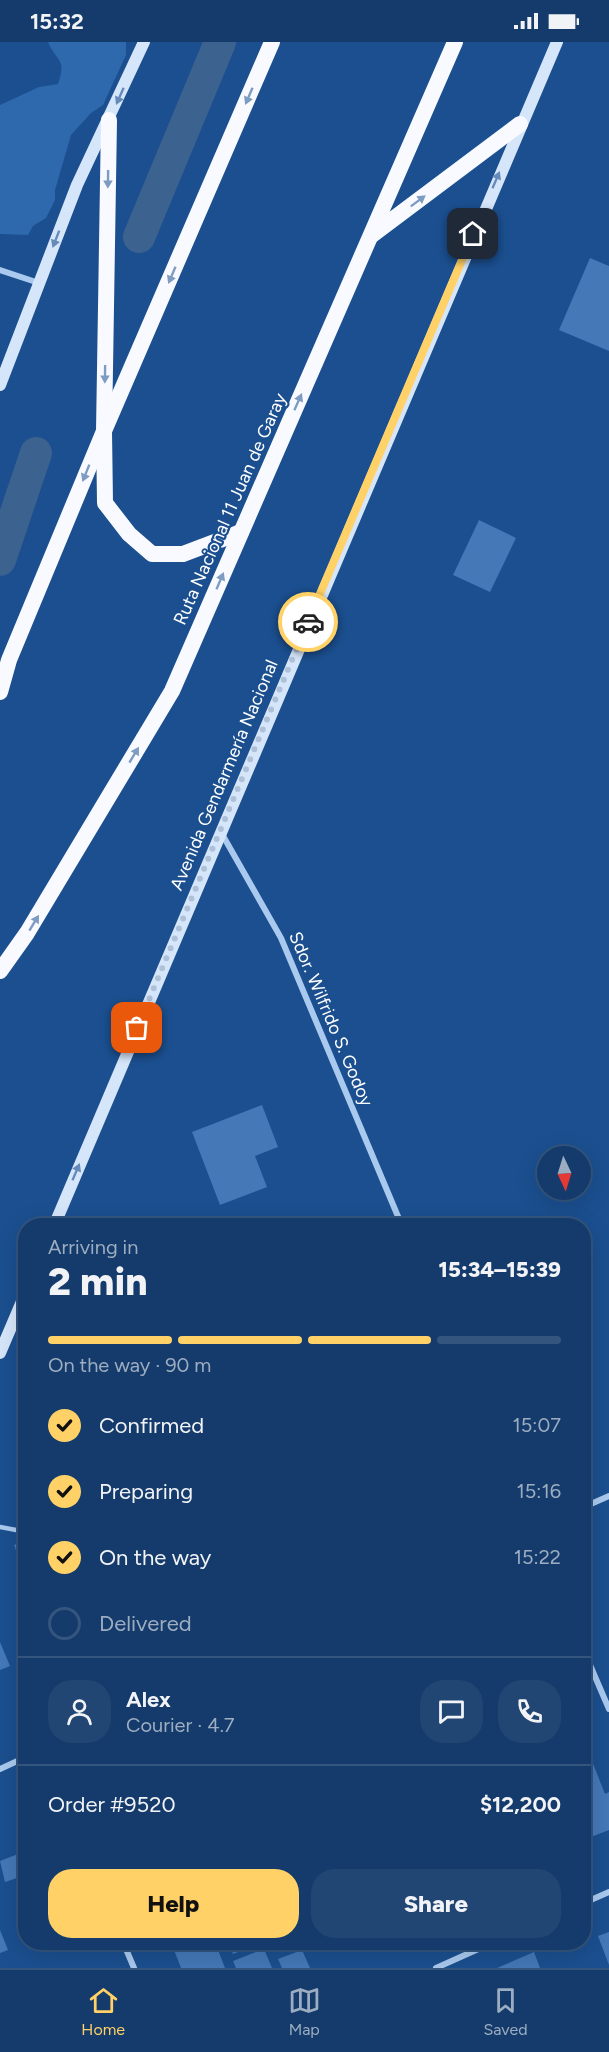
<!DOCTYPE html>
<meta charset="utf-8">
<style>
body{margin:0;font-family:Figtree,sans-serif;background:#214673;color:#f1f3f6;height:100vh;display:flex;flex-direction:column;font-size:22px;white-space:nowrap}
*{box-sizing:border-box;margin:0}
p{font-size:20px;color:#9dadc1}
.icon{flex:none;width:33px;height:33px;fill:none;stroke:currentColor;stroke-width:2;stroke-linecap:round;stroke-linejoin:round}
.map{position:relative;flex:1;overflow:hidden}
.sheet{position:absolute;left:18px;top:1176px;width:573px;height:732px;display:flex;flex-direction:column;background:#143b6b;border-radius:24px;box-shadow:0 6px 24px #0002,0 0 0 2px #33557e}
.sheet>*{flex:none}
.needle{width:39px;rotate:176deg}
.fabs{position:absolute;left:537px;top:1104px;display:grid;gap:12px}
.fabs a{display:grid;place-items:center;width:54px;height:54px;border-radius:50%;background:#143b6b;box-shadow:0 6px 24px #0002,0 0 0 2px #33557e;font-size:30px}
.pin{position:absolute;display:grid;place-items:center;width:51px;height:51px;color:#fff;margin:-26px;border-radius:12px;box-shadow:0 3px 9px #0006}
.courier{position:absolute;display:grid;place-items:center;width:60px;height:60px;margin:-30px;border:4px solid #ffd166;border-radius:50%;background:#fff;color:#222;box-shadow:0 2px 8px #0007}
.overview em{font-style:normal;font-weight:800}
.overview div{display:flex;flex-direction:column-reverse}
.overview{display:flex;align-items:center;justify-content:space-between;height:102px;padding:0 30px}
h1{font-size:39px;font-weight:800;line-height:45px}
.bar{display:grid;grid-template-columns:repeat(4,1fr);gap:9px 6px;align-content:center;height:72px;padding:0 30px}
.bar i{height:8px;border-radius:4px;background:#33557e}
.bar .active{background:#ffd166}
.bar p{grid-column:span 4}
.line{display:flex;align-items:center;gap:15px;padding:0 30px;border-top:2px solid #33557e}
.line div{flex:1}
.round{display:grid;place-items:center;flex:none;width:63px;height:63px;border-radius:24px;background:#214673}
ol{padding:0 30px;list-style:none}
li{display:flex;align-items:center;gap:18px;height:66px}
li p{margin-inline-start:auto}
li .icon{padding:6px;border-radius:50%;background:#ffd166;color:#111;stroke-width:4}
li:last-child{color:#9dadc1}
li i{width:33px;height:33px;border:3px solid #33557e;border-radius:50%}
.button{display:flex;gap:12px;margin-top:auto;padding:12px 30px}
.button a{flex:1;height:69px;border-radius:24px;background:#ffd166;color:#111;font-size:24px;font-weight:800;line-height:69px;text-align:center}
.button a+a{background:#214673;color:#f1f3f6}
.status{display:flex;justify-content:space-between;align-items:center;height:42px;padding:0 30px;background:#143b6b;direction:ltr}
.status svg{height:16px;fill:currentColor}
.dock{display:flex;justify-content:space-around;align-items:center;height:84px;border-top:2px solid #33557e;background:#143b6b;font-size:16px;color:#9dadc1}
.dock a{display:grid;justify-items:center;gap:3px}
.dock .active{color:#ffd166}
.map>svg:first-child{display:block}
</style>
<div class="status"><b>15:32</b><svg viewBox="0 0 49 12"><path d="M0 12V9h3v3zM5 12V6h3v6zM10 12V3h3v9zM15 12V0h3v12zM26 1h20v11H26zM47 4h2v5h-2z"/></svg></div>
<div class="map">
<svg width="609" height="1926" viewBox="0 0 609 1926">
<rect width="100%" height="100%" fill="#1b4f8f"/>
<path fill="#2e69ad" d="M48 0H126V13L103 63 91 71 71 93 55 148V158L46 176 33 184 28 193 0 192V63L39 45 58 42C67 16 57 21 48 0Z"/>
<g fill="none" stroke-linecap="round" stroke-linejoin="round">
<g stroke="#3c6290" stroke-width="32">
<polyline points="139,195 220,0"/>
<polyline points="0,518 36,411"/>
</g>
</g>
<g fill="#4478b7">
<polygon points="590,216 609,224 609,309 559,288"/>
<polygon points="479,478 516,496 490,550 453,533"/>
<polygon points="262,1063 278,1105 255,1114 267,1145 220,1163 192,1090"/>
<polygon points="26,1498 26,1532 25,1532 14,1503"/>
<polygon points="26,1594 26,1613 25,1613 19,1597"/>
<polygon points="0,1600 10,1624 0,1628"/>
<polygon points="590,1714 605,1752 609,1750 609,1788 591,1795 584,1774 584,1716"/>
<polygon points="26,1809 26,1833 5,1840 0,1819"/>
<polygon points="0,1888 8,1908 0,1911"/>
<polygon points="609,1890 609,1923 598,1894"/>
<polygon points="171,1900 215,1900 225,1926 181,1926"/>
<polygon points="228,1900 262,1900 262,1901 233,1912"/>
<polygon points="264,1907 272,1926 236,1926 233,1919"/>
<polygon points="302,1908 310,1926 282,1926 278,1917"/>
<polygon points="534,1910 540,1926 497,1926"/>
</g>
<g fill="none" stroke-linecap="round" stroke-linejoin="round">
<polyline stroke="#a9c9ee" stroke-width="4.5" points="0,1485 16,1488 26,1484"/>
<g stroke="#a9c9ee" stroke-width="6">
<polyline points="0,228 39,241"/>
<polyline points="222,792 281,896 402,1184"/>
<polyline points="584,1465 609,1454"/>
<polyline points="584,1609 609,1667"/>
<polyline points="0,1727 26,1715"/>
<polyline points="584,1861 609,1850"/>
<polyline points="123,1900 134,1926"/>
<polyline points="436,1926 494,1900"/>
</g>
<g stroke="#d6e6fa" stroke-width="12">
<polyline points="0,343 77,143 144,0"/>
<polyline points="54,1184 557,0"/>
<polyline points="0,1311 26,1250"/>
</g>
<g stroke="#f8faff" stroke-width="16">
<polyline points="109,78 104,389 105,461 129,492 152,512 183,512 241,490"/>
<polyline points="372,193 520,82"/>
<polyline points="0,650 9,618 104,389 272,0"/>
<polyline points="0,929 27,891 172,649 455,0"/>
</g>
</g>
<defs><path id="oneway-solid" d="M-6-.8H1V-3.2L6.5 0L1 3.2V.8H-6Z" transform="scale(1.5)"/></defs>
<g fill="#668bba">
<use href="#oneway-solid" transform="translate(120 54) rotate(114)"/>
<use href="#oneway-solid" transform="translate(496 138) rotate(-67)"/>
<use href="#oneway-solid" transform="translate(56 197) rotate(111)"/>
<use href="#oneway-solid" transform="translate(76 1130) rotate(-67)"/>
</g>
<g fill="#7e9cc1">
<use href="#oneway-solid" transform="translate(249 54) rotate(113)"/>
<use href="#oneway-solid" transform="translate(108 137) rotate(91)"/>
<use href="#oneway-solid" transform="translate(418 159) rotate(-37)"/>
<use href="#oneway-solid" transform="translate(172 233) rotate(113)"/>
<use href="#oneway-solid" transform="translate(105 332) rotate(91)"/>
<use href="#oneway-solid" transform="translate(298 360) rotate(-66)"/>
<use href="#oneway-solid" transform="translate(86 431) rotate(112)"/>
<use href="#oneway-solid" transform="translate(220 539) rotate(-67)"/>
<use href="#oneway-solid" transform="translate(134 713) rotate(-59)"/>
<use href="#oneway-solid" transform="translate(34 881) rotate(-59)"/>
</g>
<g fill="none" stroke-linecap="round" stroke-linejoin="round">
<polyline stroke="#afc1d8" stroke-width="6" stroke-dasharray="0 10.8" points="137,986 308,580"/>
<polyline stroke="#ffd166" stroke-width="8" points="308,580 473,192"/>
</g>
<g text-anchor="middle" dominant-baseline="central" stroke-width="4.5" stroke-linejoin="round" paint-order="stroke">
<g font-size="18" fill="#fff" stroke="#1b4f8f">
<text transform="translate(230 467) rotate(-66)">Ruta Nacional 11 Juan de Garay</text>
<text transform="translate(224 733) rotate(-67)">Avenida Gendarmería Nacional</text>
<text transform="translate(331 977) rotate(67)">Sdor. Wilfrido S. Godoy</text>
</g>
</g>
</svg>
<div class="fabs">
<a><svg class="needle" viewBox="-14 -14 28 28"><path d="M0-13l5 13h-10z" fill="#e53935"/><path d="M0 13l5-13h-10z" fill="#9dadc1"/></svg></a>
</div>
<div class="pin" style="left:137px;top:986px;background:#ea580c"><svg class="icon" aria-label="bag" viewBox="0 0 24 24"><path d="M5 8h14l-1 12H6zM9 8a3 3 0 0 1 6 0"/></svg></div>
<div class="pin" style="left:473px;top:192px;background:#1f2937"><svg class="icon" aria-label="home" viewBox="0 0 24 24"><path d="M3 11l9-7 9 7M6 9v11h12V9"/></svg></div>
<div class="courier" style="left:308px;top:580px"><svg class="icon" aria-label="car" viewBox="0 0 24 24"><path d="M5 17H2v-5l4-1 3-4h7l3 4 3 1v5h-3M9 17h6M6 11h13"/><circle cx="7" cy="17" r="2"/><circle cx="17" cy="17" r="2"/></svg></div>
<section class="sheet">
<div class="overview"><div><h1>2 min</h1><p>Arriving in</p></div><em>15:34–15:39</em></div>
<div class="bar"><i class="active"></i><i class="active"></i><i class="active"></i><i></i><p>On the way · 90 m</p></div>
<ol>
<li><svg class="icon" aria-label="check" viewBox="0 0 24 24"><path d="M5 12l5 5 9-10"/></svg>Confirmed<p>15:07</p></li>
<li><svg class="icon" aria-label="check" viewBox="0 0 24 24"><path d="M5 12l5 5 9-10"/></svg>Preparing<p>15:16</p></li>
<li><svg class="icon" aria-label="check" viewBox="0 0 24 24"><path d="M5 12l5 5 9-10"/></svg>On the way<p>15:22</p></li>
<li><i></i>Delivered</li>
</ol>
<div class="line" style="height:108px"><a class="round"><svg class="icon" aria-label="person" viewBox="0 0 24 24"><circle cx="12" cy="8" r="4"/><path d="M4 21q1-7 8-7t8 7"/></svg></a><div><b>Alex</b><p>Courier · 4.7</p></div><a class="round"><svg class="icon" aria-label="chat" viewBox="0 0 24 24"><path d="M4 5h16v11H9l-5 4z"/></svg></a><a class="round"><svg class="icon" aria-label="phone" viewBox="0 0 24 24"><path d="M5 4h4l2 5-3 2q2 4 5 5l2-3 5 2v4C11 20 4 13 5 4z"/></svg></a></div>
<div class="line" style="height:78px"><div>Order #9520</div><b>$12,200</b></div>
<div class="button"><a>Help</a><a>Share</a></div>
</section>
</div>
<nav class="dock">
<a class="active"><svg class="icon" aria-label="home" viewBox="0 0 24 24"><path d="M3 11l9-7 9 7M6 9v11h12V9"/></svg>Home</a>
<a><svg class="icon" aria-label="map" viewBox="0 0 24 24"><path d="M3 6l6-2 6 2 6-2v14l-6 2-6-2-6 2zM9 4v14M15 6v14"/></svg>Map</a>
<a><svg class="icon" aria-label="saved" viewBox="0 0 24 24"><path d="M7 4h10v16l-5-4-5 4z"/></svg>Saved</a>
</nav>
